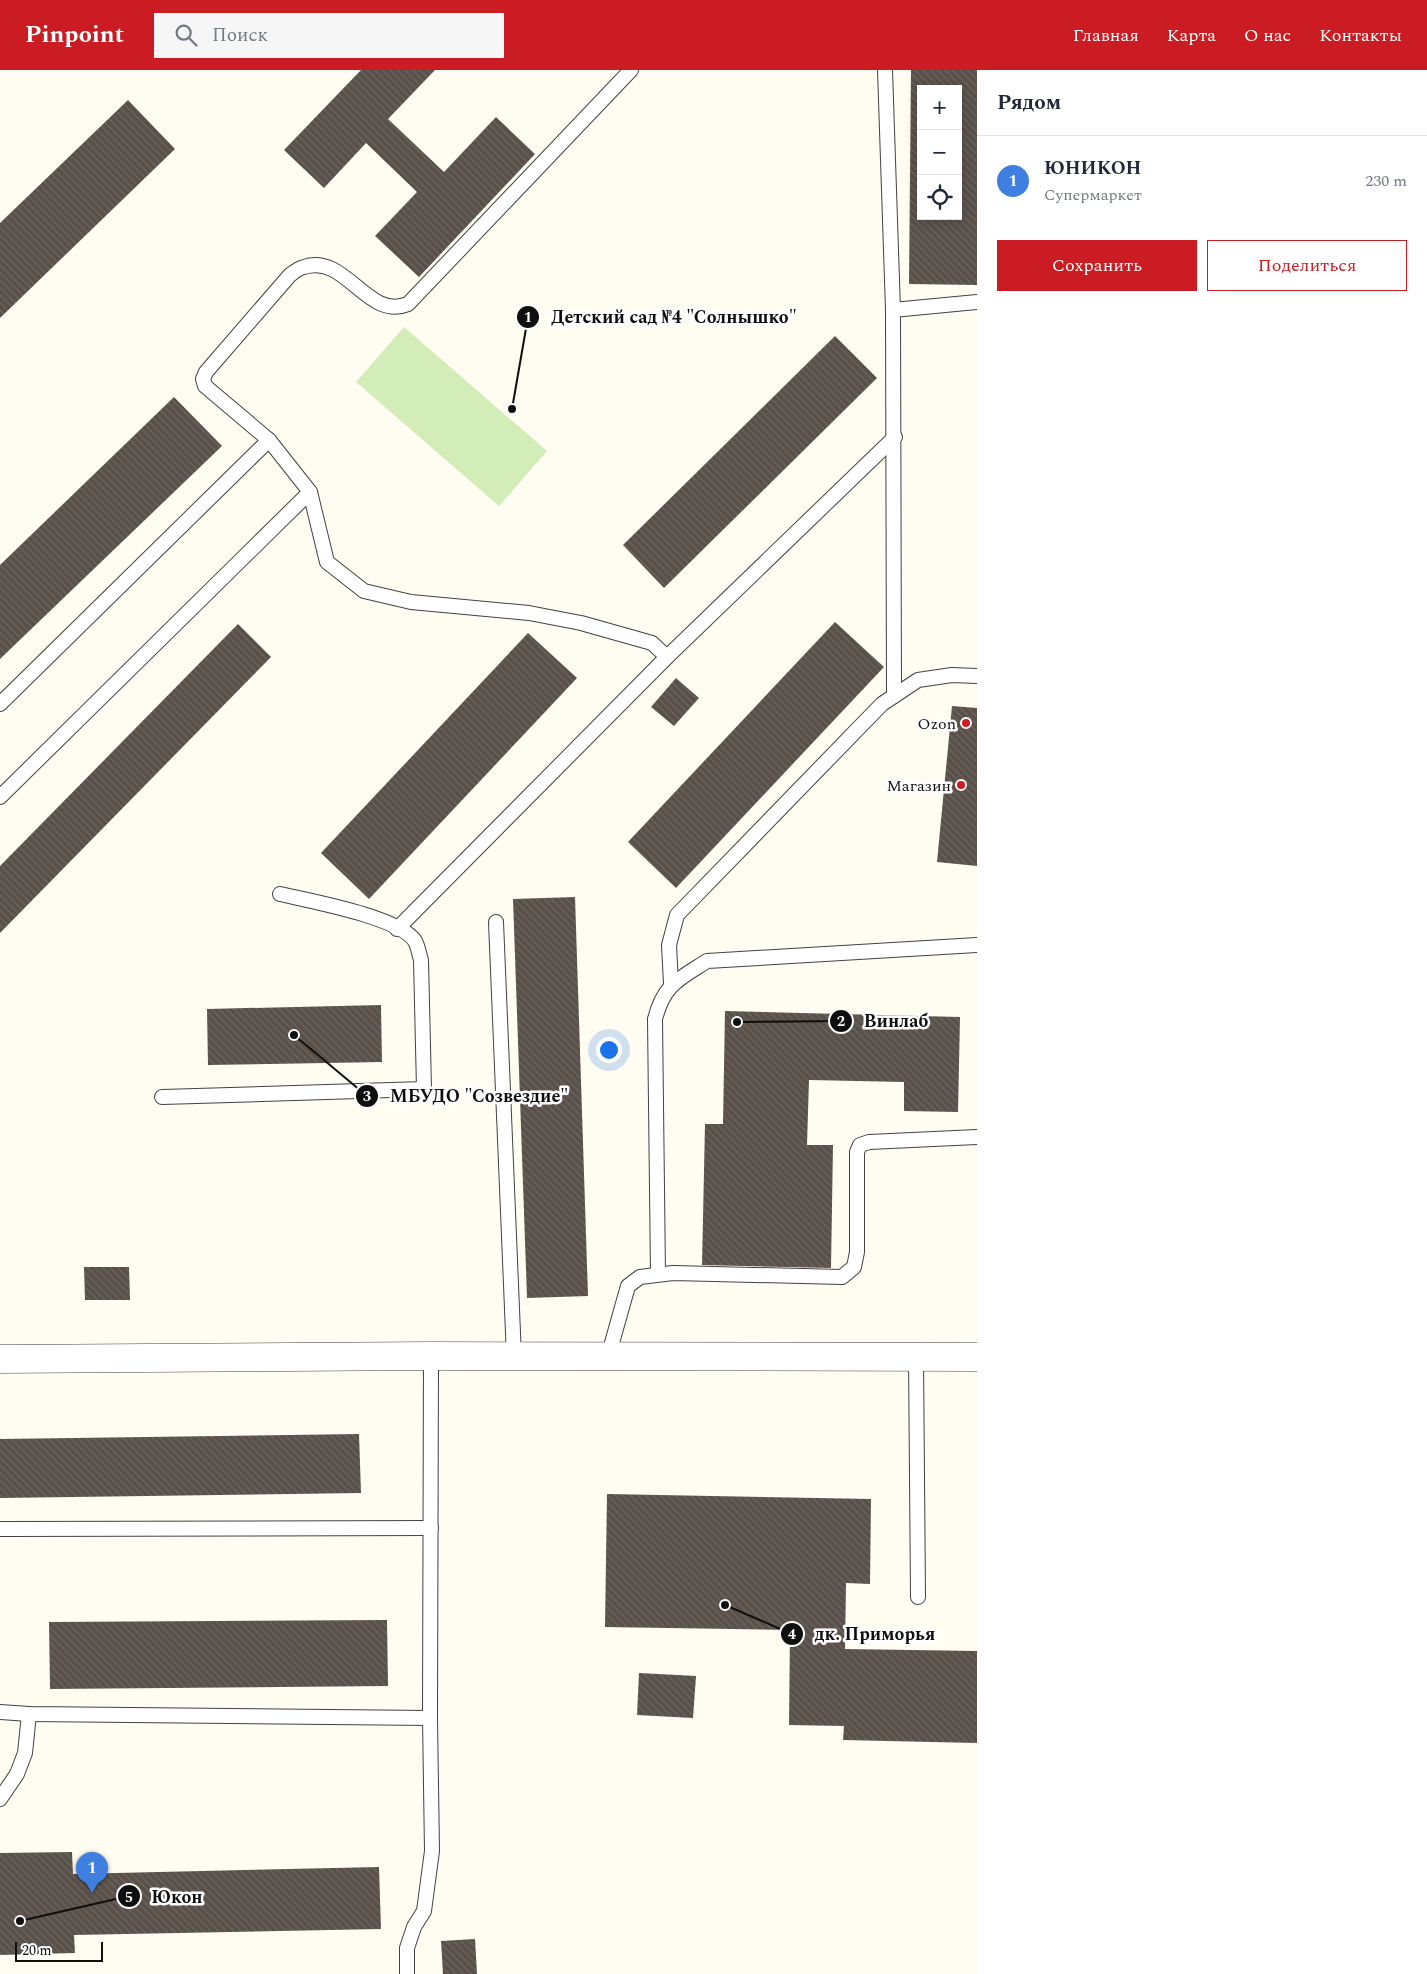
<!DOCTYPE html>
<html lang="ru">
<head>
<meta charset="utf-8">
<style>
	:root { --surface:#fff; --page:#f6f6f7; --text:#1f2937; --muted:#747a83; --line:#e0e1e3; --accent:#ca1c22 }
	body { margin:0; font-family:Spectral,serif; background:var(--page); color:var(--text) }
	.controls { position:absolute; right:15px; top:15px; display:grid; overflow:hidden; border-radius:0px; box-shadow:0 2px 12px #0003 }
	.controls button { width:45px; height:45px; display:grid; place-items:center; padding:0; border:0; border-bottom:1px solid var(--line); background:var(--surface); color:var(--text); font:25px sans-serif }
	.scale { position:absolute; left:15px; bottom:12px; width:88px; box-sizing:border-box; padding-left:5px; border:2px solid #0f0f0f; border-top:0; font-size:14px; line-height:18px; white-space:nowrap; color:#0f0f0f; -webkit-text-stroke:4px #fff; paint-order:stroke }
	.you { position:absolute; left:608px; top:979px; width:18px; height:18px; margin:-12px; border:4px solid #fff; border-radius:50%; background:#1a73e8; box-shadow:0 0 0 8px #1a73e833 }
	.badge { display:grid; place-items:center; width:32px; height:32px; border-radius:50%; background:var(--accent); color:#fff; font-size:16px; font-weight:700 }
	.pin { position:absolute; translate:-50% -41px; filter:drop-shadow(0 1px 2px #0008) }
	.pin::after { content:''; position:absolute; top:26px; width:18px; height:15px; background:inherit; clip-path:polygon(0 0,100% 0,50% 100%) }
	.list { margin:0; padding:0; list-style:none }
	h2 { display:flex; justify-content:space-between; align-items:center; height:65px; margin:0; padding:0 20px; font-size:21px }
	h2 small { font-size:16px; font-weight:400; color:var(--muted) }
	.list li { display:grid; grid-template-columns:32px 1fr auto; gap:15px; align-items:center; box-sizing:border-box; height:90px; padding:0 20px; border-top:1px solid var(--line) }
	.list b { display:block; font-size:19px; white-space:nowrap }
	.list p { margin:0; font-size:16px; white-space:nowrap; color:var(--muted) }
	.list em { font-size:16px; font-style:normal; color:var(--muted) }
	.actions { display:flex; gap:10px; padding:15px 20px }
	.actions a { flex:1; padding:11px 0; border:1px solid var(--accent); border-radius:0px; text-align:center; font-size:18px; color:var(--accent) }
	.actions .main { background:var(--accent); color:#fff }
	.icon { flex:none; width:28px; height:28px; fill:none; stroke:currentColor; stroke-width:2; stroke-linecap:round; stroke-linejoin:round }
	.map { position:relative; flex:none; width:977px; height:1904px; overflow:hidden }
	header { display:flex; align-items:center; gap:30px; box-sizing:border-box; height:70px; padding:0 25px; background:var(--accent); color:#fff }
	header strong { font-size:24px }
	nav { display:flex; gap:28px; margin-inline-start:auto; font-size:18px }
	.search { width:350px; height:45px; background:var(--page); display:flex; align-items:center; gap:12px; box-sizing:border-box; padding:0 18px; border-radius:0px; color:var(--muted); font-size:19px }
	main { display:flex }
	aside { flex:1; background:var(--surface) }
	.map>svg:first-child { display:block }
	.green { fill:#d2edb7 }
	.building { fill:url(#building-back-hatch); fill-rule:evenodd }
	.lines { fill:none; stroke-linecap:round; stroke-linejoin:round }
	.lane-casing { stroke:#424242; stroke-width:16 }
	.street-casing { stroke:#424242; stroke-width:29 }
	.lane { stroke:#fff; stroke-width:14 }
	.street { stroke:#fff; stroke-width:28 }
	.poi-dot { fill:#ca1c22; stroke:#fff; stroke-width:2 }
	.labels { text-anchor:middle; stroke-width:5; stroke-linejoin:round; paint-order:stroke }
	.poi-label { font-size:16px; fill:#0f0f0f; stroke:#fff; text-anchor:end }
	.leader { fill:none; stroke:#0f0f0f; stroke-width:2 }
	.callout-dot { fill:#0f0f0f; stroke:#fff; stroke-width:2 }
	.mark-label { font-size:15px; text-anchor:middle; font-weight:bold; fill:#fff }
	.callout-label { font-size:18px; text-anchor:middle; font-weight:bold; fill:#0f0f0f; stroke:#fff; stroke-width:5; stroke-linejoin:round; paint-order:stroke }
</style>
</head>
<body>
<header>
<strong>Pinpoint</strong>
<div class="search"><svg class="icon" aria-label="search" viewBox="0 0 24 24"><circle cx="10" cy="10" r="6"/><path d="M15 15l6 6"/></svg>Поиск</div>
<nav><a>Главная</a><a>Карта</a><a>О нас</a><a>Контакты</a></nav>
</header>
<main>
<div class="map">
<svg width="977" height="1904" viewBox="0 0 977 1904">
	<defs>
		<pattern id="building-back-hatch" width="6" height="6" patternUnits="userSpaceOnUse" patternTransform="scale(1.25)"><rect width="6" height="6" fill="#59504a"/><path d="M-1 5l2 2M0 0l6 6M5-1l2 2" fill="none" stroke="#6c6560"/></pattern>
	</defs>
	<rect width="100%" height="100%" fill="#fffcf1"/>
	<polygon class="green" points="404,257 547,381 499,436 356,312"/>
	<g class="building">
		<polygon points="361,0 435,0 388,49 444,102 496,47 535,84 419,207 375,166 417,122 366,73 324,118 284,80"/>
		<path d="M911,0H977V215L909,214ZM921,19H958V146H921Z"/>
		<polygon points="128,30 175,79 0,248 0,153"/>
		<polygon points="835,266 877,308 664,518 623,475"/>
		<polygon points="174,327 222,376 0,589 0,495"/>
		<polygon points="835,552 884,597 676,818 628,772"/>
		<polygon points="238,554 271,587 0,863 0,796"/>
		<polygon points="528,563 577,608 369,829 321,783"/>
		<polygon points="676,608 699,628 674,656 651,637"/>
		<polygon points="952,636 977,638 977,796 937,792"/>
		<polygon points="575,827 588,1226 527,1228 513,829"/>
		<polygon points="381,935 382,992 208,995 207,939"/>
		<polygon points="725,941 960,947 958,1042 904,1041 904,1012 809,1010 807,1075 833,1075 831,1198 702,1195 705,1054 723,1054"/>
		<polygon points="84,1197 129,1197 130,1230 85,1230"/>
		<polygon points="359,1364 361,1423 0,1428 0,1369"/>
		<polygon points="607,1424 871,1429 870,1514 846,1513 845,1579 977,1581 977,1673 843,1670 844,1656 789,1655 790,1560 605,1557"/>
		<polygon points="387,1550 388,1616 50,1619 49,1552"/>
		<polygon points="639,1603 696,1606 693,1648 637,1645"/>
		<polygon points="72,1782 73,1804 379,1797 381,1859 74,1865 75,1883 0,1885 0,1783"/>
		<polygon points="475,1869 477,1904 443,1904 441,1871"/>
	</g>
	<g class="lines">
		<g class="lane-casing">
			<g id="lane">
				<path d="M631,0L408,234C367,251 346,183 304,197C299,198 294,202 290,205L206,302L203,309L205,316L269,370L310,422L327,492L364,521L411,532L529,543L581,553L652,573L667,587L895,367"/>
				<polyline points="885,0 893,240 977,232"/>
				<polyline points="893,240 894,626"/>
				<polyline points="0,634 269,370"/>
				<polyline points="0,727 310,422"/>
				<polyline points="496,852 514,1287"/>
				<polyline points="397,859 667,587"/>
				<polyline points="671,914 669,875 677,845 882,634 918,610 952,605 977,606"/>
				<path d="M162,1027L424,1019L421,890C419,884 418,876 415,871C399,847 310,831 280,824"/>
				<path d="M658,1204L655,949C664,914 679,909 707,891L977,875"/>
				<polyline points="608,1287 628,1216 640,1207 673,1203 842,1207 854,1197 857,1182 857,1082 860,1075 869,1072 977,1067"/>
				<polyline points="916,1287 918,1527"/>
				<polyline points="0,1459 431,1458"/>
				<polyline points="0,1642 29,1644 430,1648"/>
				<polyline points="0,1729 17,1704 25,1683 29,1644"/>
				<polyline points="407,1904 407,1878 414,1857 424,1841 432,1781 430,1648 431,1286"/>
			</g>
		</g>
		<g class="street-casing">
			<polyline id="street" points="0,1289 431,1286 977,1287"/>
		</g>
		<use href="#lane" class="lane"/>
		<use href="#street" class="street"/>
	</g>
	<g class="poi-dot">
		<circle cx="966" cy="653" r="5"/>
		<circle cx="961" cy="715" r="5"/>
	</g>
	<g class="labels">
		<g class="poi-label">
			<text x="956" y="659">Ozon</text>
			<text x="951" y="721">Магазин</text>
		</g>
	</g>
	<path class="leader" d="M512 339L528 247M737 952L841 951M294 965L367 1026M725 1535L792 1564M20 1851L129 1826"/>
	<g class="callout-dot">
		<circle cx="512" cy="339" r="5"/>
		<circle cx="737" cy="952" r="5"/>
		<circle cx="294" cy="965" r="5"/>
		<circle cx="725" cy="1535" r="5"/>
		<circle cx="20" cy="1851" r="5"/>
		<circle cx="528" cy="247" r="12"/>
		<circle cx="841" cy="951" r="12"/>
		<circle cx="367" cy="1026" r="12"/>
		<circle cx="792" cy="1564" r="12"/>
		<circle cx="129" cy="1826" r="12"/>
	</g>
	<g class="mark-label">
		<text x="528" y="252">1</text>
		<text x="841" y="956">2</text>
		<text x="367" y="1031">3</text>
		<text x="792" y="1569">4</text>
		<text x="129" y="1832">5</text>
	</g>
	<g class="callout-label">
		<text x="674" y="253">Детский сад №4 "Солнышко"</text>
		<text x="896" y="957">Винлаб</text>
		<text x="479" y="1032">МБУДО "Созвездие"</text>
		<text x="875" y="1570">дк. Приморья</text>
		<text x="177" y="1833">Юкон</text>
	</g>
</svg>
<div class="controls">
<button>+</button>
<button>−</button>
<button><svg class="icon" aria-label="locate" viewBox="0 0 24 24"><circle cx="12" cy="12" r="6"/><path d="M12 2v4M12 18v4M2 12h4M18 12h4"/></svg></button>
</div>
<div class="scale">20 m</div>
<div class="you"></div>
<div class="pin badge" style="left:92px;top:1823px;background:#3f7fe0">1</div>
</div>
<aside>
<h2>Рядом<small></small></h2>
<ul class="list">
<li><span class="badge" style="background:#3f7fe0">1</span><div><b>ЮНИКОН</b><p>Супермаркет</p></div><em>230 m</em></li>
</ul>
<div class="actions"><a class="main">Сохранить</a><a>Поделиться</a></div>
</aside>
</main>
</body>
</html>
